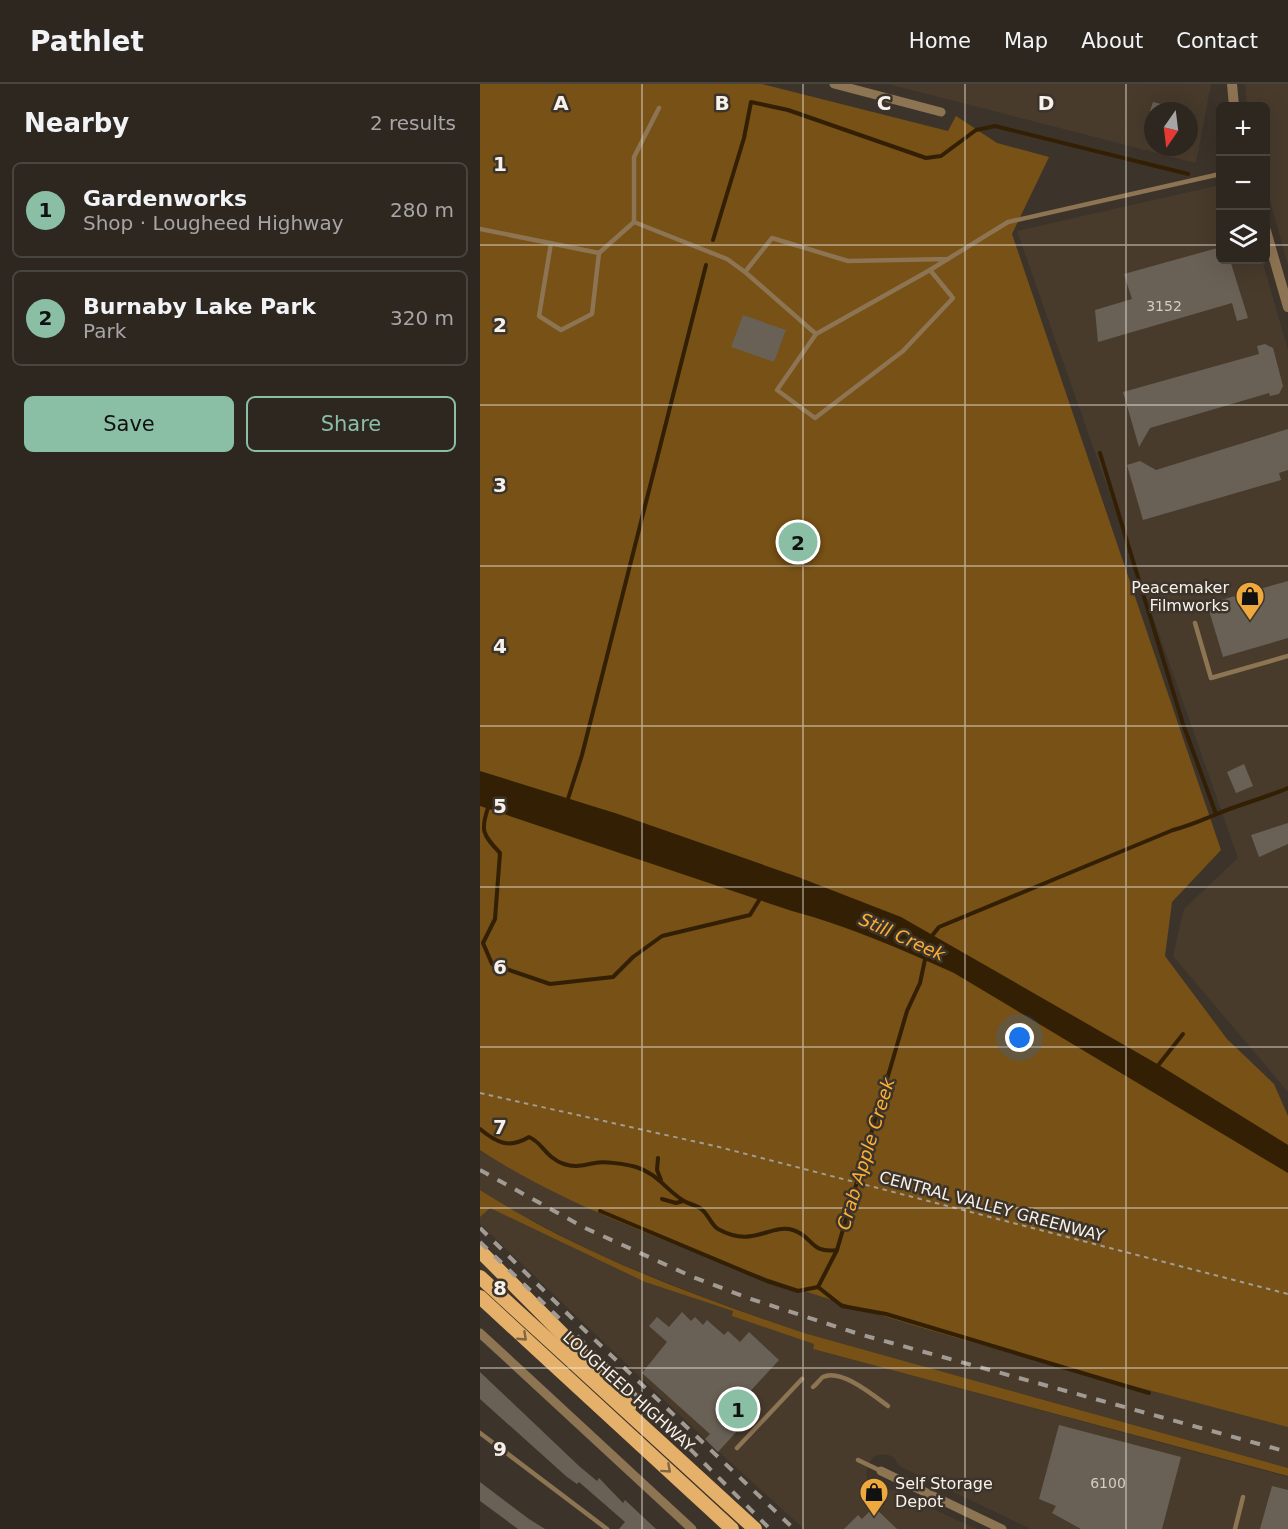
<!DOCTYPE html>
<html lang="en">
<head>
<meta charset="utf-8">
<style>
	:root { --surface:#2d2720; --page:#352f29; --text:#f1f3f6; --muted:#a7a5a5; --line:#48443e; --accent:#8abfa5 }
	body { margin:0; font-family:"DejaVu Sans",sans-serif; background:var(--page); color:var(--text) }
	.controls { position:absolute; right:18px; top:18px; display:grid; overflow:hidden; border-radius:9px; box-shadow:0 6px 24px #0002 }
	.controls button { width:54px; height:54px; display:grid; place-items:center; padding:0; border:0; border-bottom:2px solid var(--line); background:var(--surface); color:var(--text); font:30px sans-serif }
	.compass { position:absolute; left:664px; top:18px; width:54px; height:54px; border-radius:50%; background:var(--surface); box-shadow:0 6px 24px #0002; rotate:194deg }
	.you { position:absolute; left:540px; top:954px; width:21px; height:21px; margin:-15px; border:4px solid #fff; border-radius:50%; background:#1a73e8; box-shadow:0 0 0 9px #1a73e833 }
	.badge { display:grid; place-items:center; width:39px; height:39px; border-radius:50%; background:var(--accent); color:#111; font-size:20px; font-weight:700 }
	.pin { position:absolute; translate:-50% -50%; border:3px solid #fff; box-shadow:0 2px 6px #0006 }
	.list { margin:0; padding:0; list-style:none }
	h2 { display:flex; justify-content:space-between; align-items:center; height:78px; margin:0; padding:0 24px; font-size:26px }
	h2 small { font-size:20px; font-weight:400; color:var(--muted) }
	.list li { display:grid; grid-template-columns:39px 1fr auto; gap:18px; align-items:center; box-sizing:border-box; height:96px; margin:0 12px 12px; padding:0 12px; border:2px solid var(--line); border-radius:9px }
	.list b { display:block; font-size:22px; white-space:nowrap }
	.list p { margin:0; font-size:20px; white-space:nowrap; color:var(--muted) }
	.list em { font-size:20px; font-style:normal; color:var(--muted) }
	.actions { display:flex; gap:12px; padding:18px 24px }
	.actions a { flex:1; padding:14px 0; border:2px solid var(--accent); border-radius:9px; text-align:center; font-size:21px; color:var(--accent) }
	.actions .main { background:var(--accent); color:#111 }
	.icon { flex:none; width:33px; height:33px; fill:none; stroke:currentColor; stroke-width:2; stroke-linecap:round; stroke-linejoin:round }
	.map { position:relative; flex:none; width:808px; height:1445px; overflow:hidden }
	header { display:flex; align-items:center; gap:36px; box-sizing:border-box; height:84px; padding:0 30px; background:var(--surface); border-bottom:2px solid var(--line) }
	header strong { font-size:28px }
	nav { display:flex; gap:33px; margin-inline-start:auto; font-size:21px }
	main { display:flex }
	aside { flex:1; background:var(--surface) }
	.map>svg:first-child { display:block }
	.built { fill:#483b2c; fill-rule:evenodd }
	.green { fill:#775115 }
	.water { fill:#332004 }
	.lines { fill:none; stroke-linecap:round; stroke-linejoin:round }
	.stream { stroke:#332004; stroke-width:4 }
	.building { fill:#6a6156 }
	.path { stroke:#a29c93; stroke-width:2; stroke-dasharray:4.5 4.5; stroke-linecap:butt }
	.service { stroke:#8d7453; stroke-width:4.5 }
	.minor { stroke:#8d7453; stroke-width:9 }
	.tertiary { stroke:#8d7453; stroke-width:10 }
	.primary { stroke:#e5b069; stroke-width:14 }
	.rail { stroke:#a29b93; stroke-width:4; stroke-dasharray:10 10; stroke-linecap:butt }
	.oneway { stroke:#806643 }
	.grid { fill:none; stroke:#f6f1ea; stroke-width:1.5; stroke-opacity:0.55 }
	.labels { text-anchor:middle; stroke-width:5; stroke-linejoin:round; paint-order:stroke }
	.number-label { font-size:14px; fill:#d3cdc5 }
	.poi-label { font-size:16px; fill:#f6f1ea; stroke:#3c342a; text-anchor:end }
	.street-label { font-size:16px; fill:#f6f1ea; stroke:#3c342a }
	.water-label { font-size:18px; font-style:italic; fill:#fdaf34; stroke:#3c342a }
	.grid-label { font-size:20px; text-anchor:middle; font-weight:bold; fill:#f6f1ea; stroke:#3c342a; stroke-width:5; stroke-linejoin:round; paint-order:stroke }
</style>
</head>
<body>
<header>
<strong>Pathlet</strong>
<nav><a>Home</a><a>Map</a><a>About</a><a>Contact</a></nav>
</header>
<main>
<aside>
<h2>Nearby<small>2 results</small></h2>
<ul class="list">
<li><span class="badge">1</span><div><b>Gardenworks</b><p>Shop · Lougheed Highway</p></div><em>280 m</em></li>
<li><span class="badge">2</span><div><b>Burnaby Lake Park</b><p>Park</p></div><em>320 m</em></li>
</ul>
<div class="actions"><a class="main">Save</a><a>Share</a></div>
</aside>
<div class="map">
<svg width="808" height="1445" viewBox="0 0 808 1445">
	<rect width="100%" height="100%" fill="#3c342a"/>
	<g class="built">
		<path d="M408,0H731L716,79ZM673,27H709V63H673Z"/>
		<polygon points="765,0 808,0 808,181 786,102 786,22 767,22"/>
		<polygon points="740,101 740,176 782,176 808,266 808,1008 693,872 704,825 758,774 537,147"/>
		<polygon points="0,1066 24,1081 148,1142 375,1225 808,1343 808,1384 324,1249 223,1213 121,1172 28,1124 0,1106"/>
		<polygon points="9,1123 165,1198 254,1227 253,1232 334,1260 333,1265 808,1393 808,1445 551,1445 421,1383 413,1373 406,1370 394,1372 389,1379 386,1390 390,1401 401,1406 413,1406 496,1445 324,1445 225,1355 0,1140 0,1133"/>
	</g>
	<g class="green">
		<path d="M0,0H282L468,47L476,32L517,59L569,73L532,150L741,766L692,818L685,872L747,955L794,1000L808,1032V1343C616,1291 421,1245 234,1175C154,1145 72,1113 0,1066Z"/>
		<path d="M0,1106C100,1170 212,1211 324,1249L808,1384V1392L333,1265L334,1260L252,1232L253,1227L165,1198L10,1124L0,1133Z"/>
	</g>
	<path class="water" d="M0,687L138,730L318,793L421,833L679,981L808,1061V1089L474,889C420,865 369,842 312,827L0,722Z"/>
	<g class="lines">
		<g class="stream">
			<polyline points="233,156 264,54 271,18 308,26 446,74 461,72 496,46 515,42 708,90"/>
			<polyline points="620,369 703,640 736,730"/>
			<polyline points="87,718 102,671 226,181"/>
			<path d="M9,721C0,746 2,750 20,769L15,835L3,859L12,880L70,900L133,893L153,873L182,852L270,831L281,813"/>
			<path d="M451,853L459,843L693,746C709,742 722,736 737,730C760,720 785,714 808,704"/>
			<polyline points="676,984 703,950"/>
			<path d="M0,1045C17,1059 29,1065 49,1053C62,1058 66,1074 84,1080C96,1084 103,1081 115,1079C124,1077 146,1080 156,1083C177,1089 187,1107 204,1117C209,1120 215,1121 220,1124C228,1129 231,1141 238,1145C274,1165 289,1139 313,1146C333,1152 330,1170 357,1166L427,927L440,899L446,871"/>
			<polyline points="178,1074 177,1086 181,1096"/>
			<polyline points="182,1115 196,1119 203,1117"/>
			<polyline points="120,1127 287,1197 318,1207 338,1203 362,1222 406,1230 669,1309"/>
			<polyline points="338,1203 357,1166"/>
		</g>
	</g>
	<g class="building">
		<polygon points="673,18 697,24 697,27 670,27"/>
		<polygon points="741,163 741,176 750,176 768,234 757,237 752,219 618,258 615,226 652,215 644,190"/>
		<polygon points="263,231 306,246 294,278 251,263"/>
		<polygon points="785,260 793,264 803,302 799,310 790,312 789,309 670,344 659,363 643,308 779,270 777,262"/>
		<polygon points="808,345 808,386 799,389 801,396 663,436 647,381 660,377 676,386"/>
		<polygon points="808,497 808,554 743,573 727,520"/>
		<polygon points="764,680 773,702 756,709 747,688"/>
		<polygon points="808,739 808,760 779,773 771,751"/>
		<polygon points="202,1228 211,1237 215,1233 223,1241 227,1236 244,1251 248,1247 260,1258 269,1248 299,1276 265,1313 278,1324 238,1368 225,1355 230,1350 162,1289 187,1258 169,1242 177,1233 189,1243"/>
		<polygon points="0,1288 99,1382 117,1397 119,1394 143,1419 145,1416 176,1445 139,1445 145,1438 99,1398 97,1400 87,1393 0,1315"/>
		<polygon points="579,1341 701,1373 682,1445 601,1445 572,1429 576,1422 559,1415"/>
		<polygon points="0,1398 49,1435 65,1445 38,1445 0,1417"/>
		<polygon points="792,1402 808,1406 808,1445 780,1445"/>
		<polygon points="394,1423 417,1445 364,1445 378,1431 382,1435"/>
	</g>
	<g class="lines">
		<polyline class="path" points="0,1009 239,1063 808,1210"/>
		<g class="service">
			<polyline points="179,24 154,73 154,138 247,175 265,188"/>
			<polyline points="0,145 119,169 154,138"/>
			<polyline points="71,159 59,232 81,246 112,230 119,169"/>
			<polyline points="468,175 368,177 292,154 265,188 336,250 450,186 528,138 740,90"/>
			<polyline points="336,250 297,306 335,334 423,267 473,214 450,186"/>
			<polyline points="715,539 731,594 808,572"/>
			<path d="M333,1303C336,1301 340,1295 343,1293C361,1284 394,1312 408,1322"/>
			<polyline points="0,1349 127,1445"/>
			<polyline points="257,1364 322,1295"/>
			<polyline points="378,1376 401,1387"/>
			<polyline points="755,1445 763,1413"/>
		</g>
		<g class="minor">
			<polyline points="354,0 461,28"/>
			<polyline points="0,1249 212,1445"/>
			<polyline points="401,1387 522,1445"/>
		</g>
		<g class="tertiary">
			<polyline points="752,0 754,22"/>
			<polyline points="786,147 808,223"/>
		</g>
		<g class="primary">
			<polyline points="0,1167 138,1306 149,1323"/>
			<polyline points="0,1193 275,1445"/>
			<polyline points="0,1213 252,1445"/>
		</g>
		<g class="rail">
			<polyline points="0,1086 105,1144 213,1193 268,1214 379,1250 808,1368"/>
			<polyline points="0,1144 96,1238 314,1445"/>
			<polyline points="0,1158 80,1235"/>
			<polyline points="97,1252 290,1445"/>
		</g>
	</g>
	<defs><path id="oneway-chevron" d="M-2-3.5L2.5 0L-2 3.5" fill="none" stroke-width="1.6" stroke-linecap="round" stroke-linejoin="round" transform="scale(1.5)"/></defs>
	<g class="oneway">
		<use href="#oneway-chevron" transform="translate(43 1253) rotate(43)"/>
		<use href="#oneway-chevron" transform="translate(187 1385) rotate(42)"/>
	</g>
	<path class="grid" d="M162,0V1445M323,0V1445M485,0V1445M646,0V1445M0,161H740M786,161H808M0,321H808M0,482H808M0,642H808M0,803H808M0,963H808M0,1124H808M0,1284H808"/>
	<defs>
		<g id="shop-pin" transform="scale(1.5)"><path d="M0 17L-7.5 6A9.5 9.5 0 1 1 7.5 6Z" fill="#eea83c" stroke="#3c342a"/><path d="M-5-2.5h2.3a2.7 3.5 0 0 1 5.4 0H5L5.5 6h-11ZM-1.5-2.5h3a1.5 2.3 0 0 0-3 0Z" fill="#111"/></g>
	</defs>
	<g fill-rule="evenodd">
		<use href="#shop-pin" x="770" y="512"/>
		<use href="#shop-pin" x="394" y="1408"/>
	</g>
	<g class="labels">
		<g class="number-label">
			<text x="684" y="227">3152</text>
			<text x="628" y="1404">6100</text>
		</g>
		<g class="poi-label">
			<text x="749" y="509">Peacemaker<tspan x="749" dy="18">Filmworks</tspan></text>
			<text x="415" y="1405" text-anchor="start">Self Storage<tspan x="415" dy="18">Depot</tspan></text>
		</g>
		<g class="street-label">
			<text transform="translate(512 1122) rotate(15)" y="6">CENTRAL VALLEY GREENWAY</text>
			<text transform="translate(149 1307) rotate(42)" y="6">LOUGHEED HIGHWAY</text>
		</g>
		<g class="water-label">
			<text transform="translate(422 853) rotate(24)" y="6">Still Creek</text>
			<text transform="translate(386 1070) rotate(-73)" y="6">Crab Apple Creek</text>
		</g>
	</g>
	<g class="grid-label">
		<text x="81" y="26">A</text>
		<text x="242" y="26">B</text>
		<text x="404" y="26">C</text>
		<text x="566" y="26">D</text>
		<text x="20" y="87">1</text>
		<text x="20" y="248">2</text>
		<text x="20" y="408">3</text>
		<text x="20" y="569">4</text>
		<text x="20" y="729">5</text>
		<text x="20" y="890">6</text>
		<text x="20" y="1050">7</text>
		<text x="20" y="1211">8</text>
		<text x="20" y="1372">9</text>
	</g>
</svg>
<div class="controls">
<button>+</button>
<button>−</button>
<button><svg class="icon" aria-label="layers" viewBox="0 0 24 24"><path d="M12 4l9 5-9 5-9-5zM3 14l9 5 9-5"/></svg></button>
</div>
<svg class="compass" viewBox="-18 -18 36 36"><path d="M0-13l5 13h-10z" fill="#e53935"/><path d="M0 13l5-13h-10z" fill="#a7a5a5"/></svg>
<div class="you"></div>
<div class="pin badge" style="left:258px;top:1325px">1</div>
<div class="pin badge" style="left:318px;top:458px">2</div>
</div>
</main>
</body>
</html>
